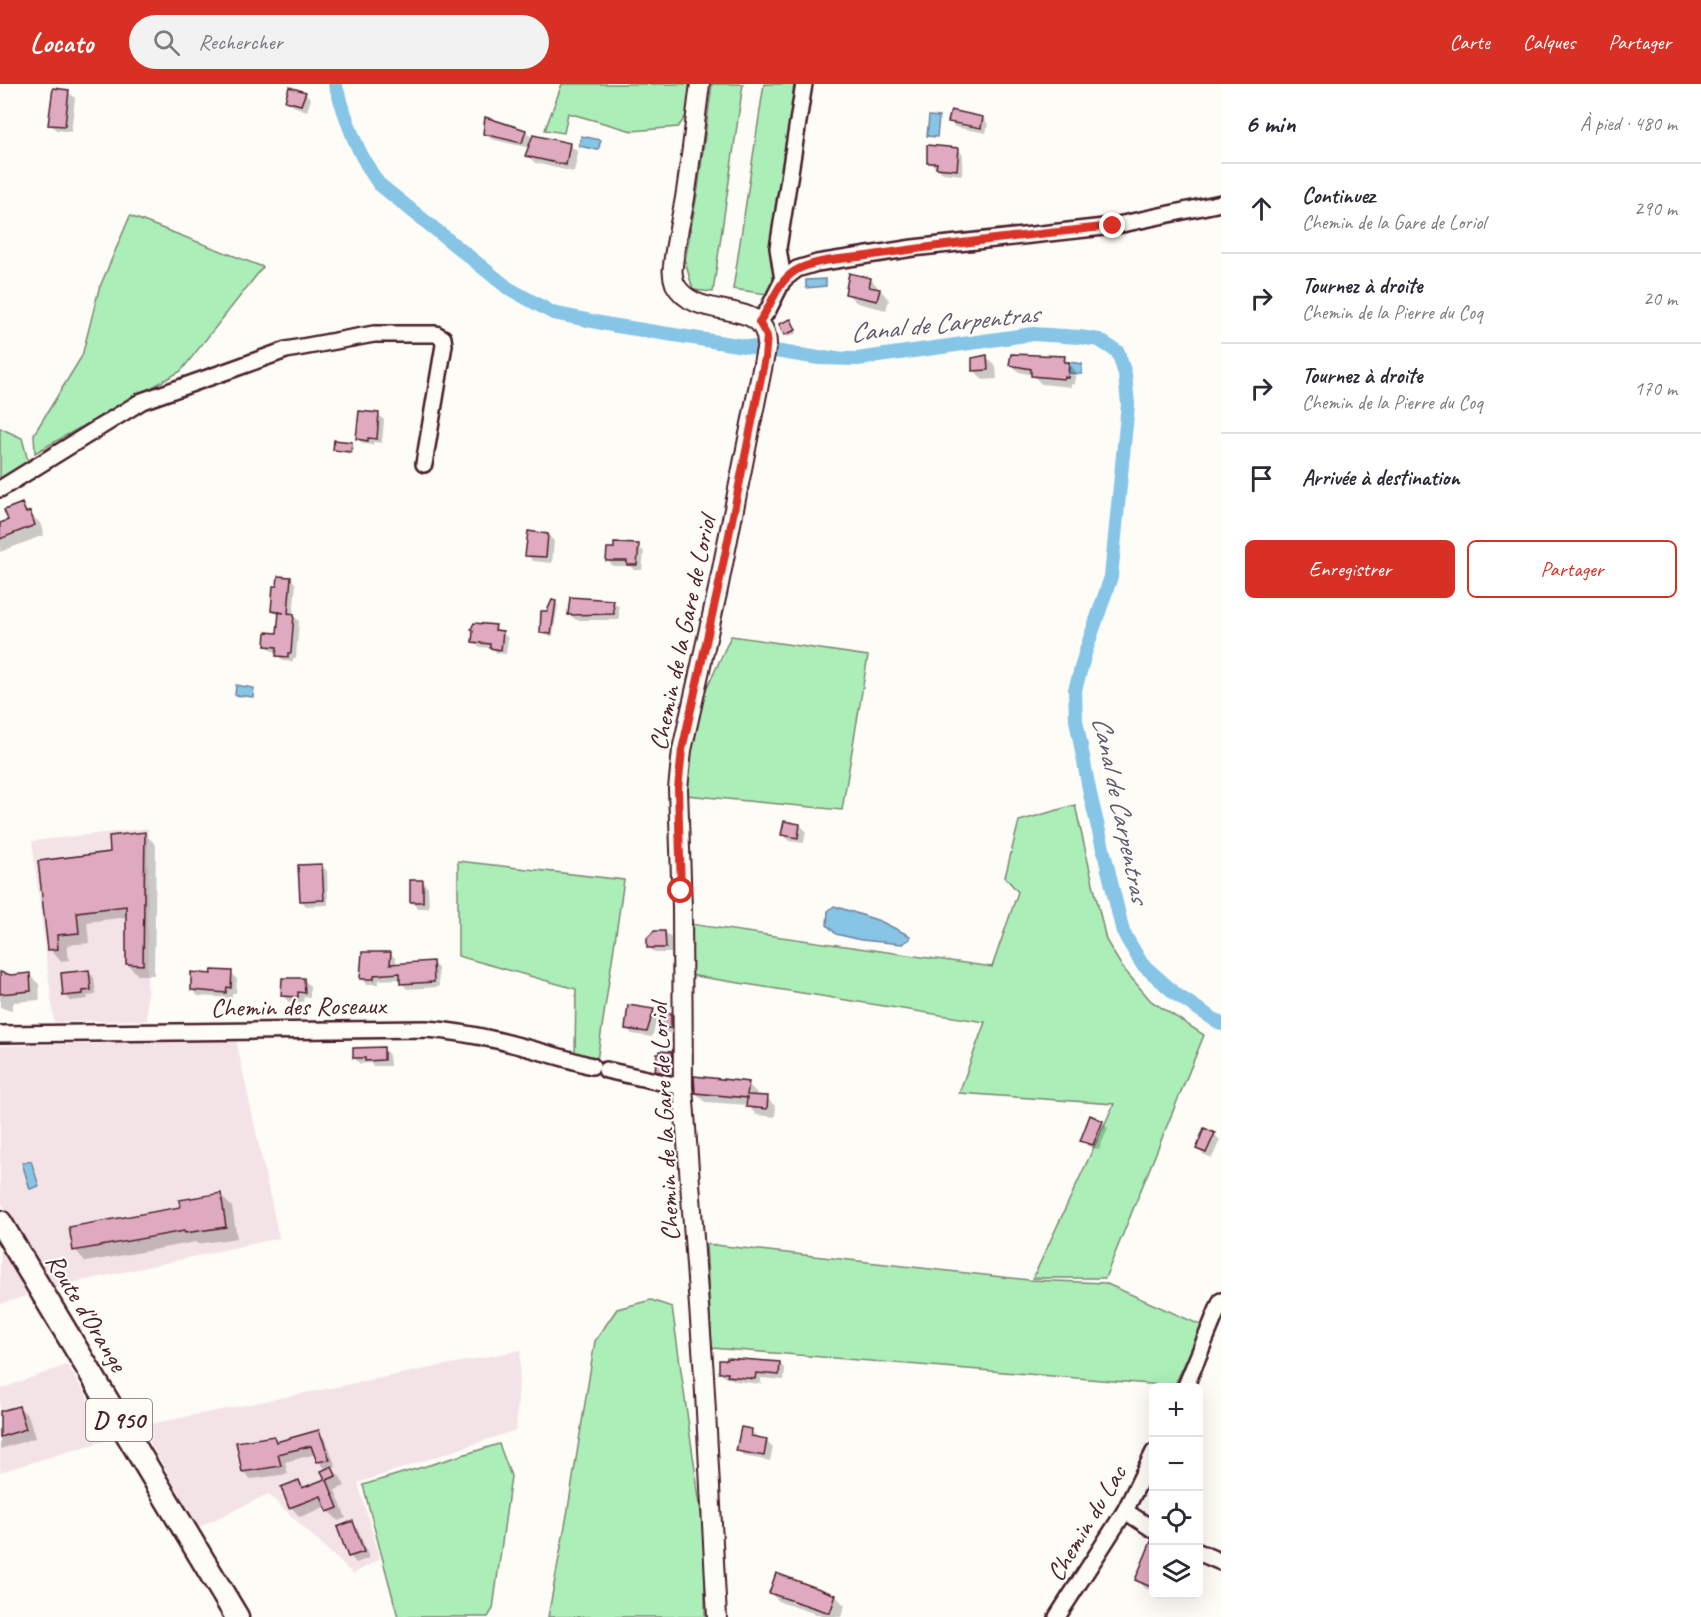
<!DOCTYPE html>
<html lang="fr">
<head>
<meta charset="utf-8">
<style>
	:root { --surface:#fff; --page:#f2f2f3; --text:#2b2b33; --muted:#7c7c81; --line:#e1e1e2; --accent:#d93025 }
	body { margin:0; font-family:Caveat,sans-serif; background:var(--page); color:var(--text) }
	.controls { position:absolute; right:18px; bottom:18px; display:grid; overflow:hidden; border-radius:9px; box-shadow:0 6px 24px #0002 }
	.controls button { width:54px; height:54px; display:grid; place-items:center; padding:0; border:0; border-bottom:2px solid var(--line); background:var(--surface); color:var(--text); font:30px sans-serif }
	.stop { position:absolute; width:18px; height:18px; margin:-14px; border:4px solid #d93025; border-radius:50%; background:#fff }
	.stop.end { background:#d93025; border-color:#fff; box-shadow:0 2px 6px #0008 }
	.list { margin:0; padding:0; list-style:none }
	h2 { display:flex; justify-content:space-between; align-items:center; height:78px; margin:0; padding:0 24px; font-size:26px }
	h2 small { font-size:20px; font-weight:400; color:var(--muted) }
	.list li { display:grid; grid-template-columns:39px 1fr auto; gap:18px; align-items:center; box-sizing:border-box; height:90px; padding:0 24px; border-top:2px solid var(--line) }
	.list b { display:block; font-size:22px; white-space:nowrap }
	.list p { margin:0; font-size:20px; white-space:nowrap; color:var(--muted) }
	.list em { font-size:20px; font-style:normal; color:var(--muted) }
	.actions { display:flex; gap:12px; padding:18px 24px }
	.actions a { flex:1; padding:14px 0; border:2px solid var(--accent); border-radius:9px; text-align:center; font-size:21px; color:var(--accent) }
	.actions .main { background:var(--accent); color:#fff }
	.icon { flex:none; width:33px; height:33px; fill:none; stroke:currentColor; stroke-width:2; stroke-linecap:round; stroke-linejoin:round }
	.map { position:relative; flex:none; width:1221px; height:1533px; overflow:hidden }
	header { display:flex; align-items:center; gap:36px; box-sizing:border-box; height:84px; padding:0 30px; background:var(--accent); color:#fff }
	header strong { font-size:28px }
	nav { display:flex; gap:33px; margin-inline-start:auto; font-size:21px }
	.search { width:420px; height:54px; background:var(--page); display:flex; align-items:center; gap:15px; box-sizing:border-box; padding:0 21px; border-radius:33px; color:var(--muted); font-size:22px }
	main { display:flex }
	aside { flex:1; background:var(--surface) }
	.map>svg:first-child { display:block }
	.built { fill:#f4e3e6 }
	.green { fill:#aceeb7; stroke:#7b8671; stroke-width:1.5 }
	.water { fill:#86c5e6; stroke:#6e839b; stroke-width:1.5 }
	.shadow { fill:#0003 }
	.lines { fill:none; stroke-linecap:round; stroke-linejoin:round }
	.canal { stroke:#86c5e6; stroke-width:14 }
	.building { fill:#dfa9bf; stroke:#4a1f2b; stroke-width:1.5 }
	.minor-casing { stroke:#4a1f2b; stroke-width:20 }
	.tertiary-casing { stroke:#4a1f2b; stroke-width:22 }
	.primary-casing { stroke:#4a1f2b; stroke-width:27 }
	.minor { stroke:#fdfcf7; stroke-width:15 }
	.tertiary { stroke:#fdfcf7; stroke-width:18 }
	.primary { stroke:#fdfcf7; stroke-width:22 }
	.route { stroke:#d93025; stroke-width:8 }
	.labels { text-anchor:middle; stroke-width:4.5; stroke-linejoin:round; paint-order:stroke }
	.shield { fill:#fdfcf7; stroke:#806168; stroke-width:1.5 }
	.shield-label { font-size:24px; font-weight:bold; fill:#4a1f2b }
	.street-label { font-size:26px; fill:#4a1f2b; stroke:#fdfcf7 }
	.water-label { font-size:27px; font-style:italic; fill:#5f596c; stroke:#fdfcf7 }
</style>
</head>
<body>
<header>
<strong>Locato</strong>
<div class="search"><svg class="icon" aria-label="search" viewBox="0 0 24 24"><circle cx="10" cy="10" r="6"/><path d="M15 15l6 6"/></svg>Rechercher</div>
<nav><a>Carte</a><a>Calques</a><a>Partager</a></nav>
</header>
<main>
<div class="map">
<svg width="1221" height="1533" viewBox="0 0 1221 1533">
	<rect width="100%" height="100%" fill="#fdfcf7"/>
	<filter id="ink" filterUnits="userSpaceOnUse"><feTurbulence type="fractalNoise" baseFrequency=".0167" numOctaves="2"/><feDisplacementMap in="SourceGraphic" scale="12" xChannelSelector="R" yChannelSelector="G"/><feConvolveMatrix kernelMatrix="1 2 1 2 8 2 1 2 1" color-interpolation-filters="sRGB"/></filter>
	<g filter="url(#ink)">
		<g class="built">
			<polygon points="148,744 147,936 54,938 32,757"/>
			<polygon points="236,956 279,1154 50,1204 0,1116 0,962"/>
			<polygon points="0,1161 32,1210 0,1220"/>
			<polygon points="521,1266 516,1346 358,1399 380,1475 353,1490 268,1410 199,1443 140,1342"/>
			<polygon points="67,1281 114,1354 0,1388 0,1305"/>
		</g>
		<g class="green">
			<polygon points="562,0 691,0 687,31 678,43 632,47 568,29 564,49 545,46"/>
			<polygon points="712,0 743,0 713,208 693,206 685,177 698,105"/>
			<polygon points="764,0 794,0 774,182 775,193 767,210 733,205"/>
			<polygon points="130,132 263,183 181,287 35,369 34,350 82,272 99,205"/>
			<polygon points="0,344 22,354 28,377 0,395"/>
			<polygon points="731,552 868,572 842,726 686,711 685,685 696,628"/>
			<polygon points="1075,721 1106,856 1122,883 1151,917 1204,951 1105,1194 1033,1194 1114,1020 959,1009 985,938 689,891 690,840 992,883 1018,808 1005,793 1019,737"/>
			<polygon points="458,777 624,796 597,977 575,970 576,905 458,872"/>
			<polygon points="706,1160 1029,1196 1105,1199 1203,1242 1174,1302 712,1264"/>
			<polygon points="651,1216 672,1223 705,1457 705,1533 548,1533 567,1431 595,1257 617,1225"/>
			<polygon points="499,1360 511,1392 493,1525 488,1533 398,1533 363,1401"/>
		</g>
		<g class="water">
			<polygon points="929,32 939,33 937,53 927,52"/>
			<polygon points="581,52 601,56 598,66 579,62"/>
			<polygon points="826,195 826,202 806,204 806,196"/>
			<polygon points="1069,278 1082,280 1082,290 1068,289"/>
			<polygon points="236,601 254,604 253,613 235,611"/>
			<polygon points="834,822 880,837 910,852 910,855 902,860 861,856 836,850 827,841 828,827"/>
			<polygon points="31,1077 39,1102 30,1105 22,1079"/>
		</g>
		<g class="shadow">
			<polygon points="68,8 75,14 71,48 56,46 50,40"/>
			<polygon points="305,9 311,15 307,27 293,22 287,16"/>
			<polygon points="983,34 988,40 986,49 955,43 950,37"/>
			<polygon points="486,35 526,47 533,55 569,60 578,68 574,88 535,79 527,71 529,64 491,55 485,49"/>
			<polygon points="958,65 963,71 962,91 943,89 929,78"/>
			<polygon points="871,195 889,216 886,226 857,219 847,210"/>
			<polygon points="791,237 797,249 787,253 785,250"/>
			<polygon points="987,273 996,282 997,295 983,296 974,286"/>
			<polygon points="1064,273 1076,288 1075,301 1071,300 1071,303 1041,300 1033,291 1019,288 1011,280"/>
			<polygon points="378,330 384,336 382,359 373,358 373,361 363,360 358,355"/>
			<polygon points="351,360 354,362 353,370 337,368 335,366"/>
			<polygon points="21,421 40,439 44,451 0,468 0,441 10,437"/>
			<polygon points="548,451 554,457 552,479 533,477 527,471"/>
			<polygon points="638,462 644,468 642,486 634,486 630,482 613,482 607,476"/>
			<polygon points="290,494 296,500 293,531 299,537 296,574 293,574 293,578 283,577 278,572 278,567 272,567 266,561 278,551 280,532 272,527 279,503"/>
			<polygon points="613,517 619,523 619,536 576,536 570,531"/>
			<polygon points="556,519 558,521 553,552 544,551 542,549"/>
			<polygon points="495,543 508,554 506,570 497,569 492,564 479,563 473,558"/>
			<polygon points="800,741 806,747 804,759 789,757 783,751"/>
			<polygon points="145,750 156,761 154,891 138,891 127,880 127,833 87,838 89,859 67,861 69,876 61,877 50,866 40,778 111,769"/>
			<polygon points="322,782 327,787 328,821 306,822 301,816"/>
			<polygon points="422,797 428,804 429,824 418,824 412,818"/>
			<polygon points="665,848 671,854 671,869 655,869 649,863"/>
			<polygon points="391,870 396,875 396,881 432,878 438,884 439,903 407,905 402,899 401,895 379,896 379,900 367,900 361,894"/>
			<polygon points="89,888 94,894 96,911 87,912 88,915 70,917 65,911"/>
			<polygon points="231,889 237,895 236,909 232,909 232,914 198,912 192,906 213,891"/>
			<polygon points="0,890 11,893 29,891 39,900 40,916 14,918 11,927 0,923"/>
			<polygon points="304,896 310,902 310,914 304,913 303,918 289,918 283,912"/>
			<polygon points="653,926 658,932 652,953 632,950 627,944"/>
			<polygon points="671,931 676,936 676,949 667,949 661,943"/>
			<polygon points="383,964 389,971 390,982 373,982 370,979 360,980 354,974"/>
			<polygon points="671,970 677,976 675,995 663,992 656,986"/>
			<polygon points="748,1000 757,1009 756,1013 767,1014 776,1023 775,1033 756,1031 748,1021 705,1018 696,1009"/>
			<polygon points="1102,1038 1108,1044 1099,1066 1088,1062 1082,1056"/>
			<polygon points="1214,1050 1220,1056 1212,1074 1203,1070 1197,1064"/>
			<polygon points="220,1111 232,1123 237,1154 198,1160 196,1158 86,1178 75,1166"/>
			<polygon points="779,1279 785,1285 784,1296 761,1294 761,1300 735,1297 732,1295 726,1294 720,1288"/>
			<polygon points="19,1323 29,1333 35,1354 0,1365 0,1329"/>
			<polygon points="751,1346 757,1353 757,1355 767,1357 773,1363 770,1377 744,1372 738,1366"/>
			<polygon points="318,1348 326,1356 336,1383 332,1384 341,1394 345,1402 335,1406 346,1434 338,1437 329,1427 327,1422 300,1433 291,1423 299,1397 306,1404 327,1396 327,1386 318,1377 316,1370 285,1378 288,1390 251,1395 243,1388 274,1353 279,1359"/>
			<polygon points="352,1439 358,1445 369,1474 356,1479 350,1472"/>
			<polygon points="1154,1472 1154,1508 1145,1504 1137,1495"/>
			<polygon points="770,1509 836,1512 845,1522 841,1533 825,1533 780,1518"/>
			<polygon points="1173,1510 1185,1510 1183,1515"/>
		</g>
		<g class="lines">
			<path class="canal" d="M335,0C348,39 355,66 379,100L508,204L553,229L611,241L819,274L857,275L1033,250L1080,253L1099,256L1118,268L1125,290L1128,320L1111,493L1086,566L1075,606L1076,636L1090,710L1123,848L1142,880L1177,911L1221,940"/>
		</g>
		<g class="building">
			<polygon points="289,3 306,8 301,21 285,17"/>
			<polygon points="53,4 69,6 65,42 48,41"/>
			<polygon points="951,26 983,33 981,44 948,38"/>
			<polygon points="485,33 526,46 522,59 483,50"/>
			<polygon points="533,51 570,59 566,81 525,72"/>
			<polygon points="927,61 959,64 957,86 936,84 937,79 927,79"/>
			<polygon points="849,189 871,194 869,203 880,205 877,217 845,210"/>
			<polygon points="791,235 796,246 784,251 779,240"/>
			<polygon points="1011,270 1065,272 1064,278 1069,278 1068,294 1064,293 1064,295 1031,292 1031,285 1009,281"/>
			<polygon points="987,271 988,286 972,287 972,274"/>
			<polygon points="359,327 379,329 377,355 368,354 368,357 356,355"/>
			<polygon points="334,356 352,358 351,368 333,366"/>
			<polygon points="22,419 26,429 30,427 35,441 0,455 0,439 8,436 4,426"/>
			<polygon points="528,447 548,450 546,473 525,472"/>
			<polygon points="614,459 639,460 637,481 627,481 627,477 606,477 607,464 614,464"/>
			<polygon points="278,492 291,493 288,529 294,530 291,569 288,569 288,573 276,572 277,563 265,562 266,548 277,549 279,528 284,529 271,527 273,502 277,502"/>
			<polygon points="570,513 613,516 614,530 568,531"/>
			<polygon points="552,516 556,517 551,550 540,549 541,527 547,527"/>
			<polygon points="474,539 496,541 495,546 503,547 501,566 490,564 490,560 472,558 473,547 471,545"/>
			<polygon points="784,737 800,740 798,754 781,751"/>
			<polygon points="145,748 143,881 126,880 126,822 77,828 79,849 57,851 58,865 48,866 38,777 110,768 109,752"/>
			<polygon points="322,780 324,816 300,817 298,781"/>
			<rect x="410" y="796" width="13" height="22"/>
			<polygon points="654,847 665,847 666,864 647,864 647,854"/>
			<polygon points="362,868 391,868 390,880 433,877 434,898 400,900 400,889 374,891 374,895 360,895"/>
			<polygon points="89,886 91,906 83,907 83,910 63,912 61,889"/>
			<polygon points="212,886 232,887 231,904 227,903 226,909 191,906 191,888 211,890"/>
			<polygon points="0,888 11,891 30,889 31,907 0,910"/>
			<polygon points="282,894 304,894 305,909 298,908 298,913 281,912"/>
			<polygon points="628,921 654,925 647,948 625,945"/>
			<polygon points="661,927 671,929 671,944 660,944"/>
			<polygon points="384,963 384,976 365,977 365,974 353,974 353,964"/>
			<polygon points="660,967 672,968 669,990 655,987 657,970 660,970"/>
			<polygon points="694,992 749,998 747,1011 768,1012 767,1025 746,1023 747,1014 695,1009"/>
			<polygon points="1090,1031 1103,1037 1093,1061 1080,1057"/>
			<polygon points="1204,1044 1215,1049 1206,1069 1196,1065"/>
			<polygon points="221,1109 226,1143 185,1149 184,1147 73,1167 69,1143 180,1123 179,1116"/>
			<polygon points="727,1274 780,1278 779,1291 756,1289 755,1295 727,1292 728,1289 719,1289 719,1276 727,1276"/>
			<polygon points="19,1322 26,1345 0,1353 0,1327"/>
			<polygon points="741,1343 752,1345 751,1352 767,1355 764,1372 736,1367"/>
			<polygon points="319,1346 330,1376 317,1378 311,1362 278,1370 281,1382 242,1388 236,1358 274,1352 276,1358"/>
			<polygon points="332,1382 336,1392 327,1396 338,1424 327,1428 321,1412 289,1424 281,1403 299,1396 302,1404 325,1395 321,1387"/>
			<polygon points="353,1437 364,1468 348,1473 337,1443"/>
			<polygon points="1152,1455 1154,1456 1154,1496 1151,1503 1135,1496"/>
			<polygon points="776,1489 836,1511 830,1529 769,1509"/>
		</g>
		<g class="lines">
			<g class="minor-casing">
				<g id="minor">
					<polyline points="783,196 778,164 804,0"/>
					<polyline points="759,238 768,226 783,196 797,185 817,179 913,164 1113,142 1221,119"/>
					<polyline points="0,405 142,317 233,285 286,266 374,250 436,250 443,254 444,261 424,380"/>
					<path d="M0,950L426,945C483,949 538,967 592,982"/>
					<polyline points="606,986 683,1003"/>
					<polyline points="1185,1304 1221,1217"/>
					<polyline points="1125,1427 1154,1446"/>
					<polyline points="1198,1468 1221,1478"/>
					<polyline points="1057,1533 1125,1427 1154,1368"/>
				</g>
			</g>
			<g class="tertiary-casing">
				<path id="tertiary" d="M700,0C695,38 691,76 685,114C681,137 675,159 673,182C672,188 673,195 675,200C696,240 766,211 767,260L718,505L682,666L678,705L682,824L683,1003L704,1291L717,1533"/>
			</g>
			<g class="primary-casing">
				<polyline id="primary" points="0,1138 237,1533"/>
			</g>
			<use href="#minor" class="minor"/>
			<use href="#tertiary" class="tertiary"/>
			<use href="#primary" class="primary"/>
		</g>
	</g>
	<g class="lines" filter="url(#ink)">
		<path class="route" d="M681,807L678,705L682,666L718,505L765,274L767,252L759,238C772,221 777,198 795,187C815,175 845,175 867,172C949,159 1031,151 1113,142"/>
	</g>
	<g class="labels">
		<rect class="shield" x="86" y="1315" width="66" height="42" rx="4.5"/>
		<g class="shield-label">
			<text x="119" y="1344">D 950</text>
		</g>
		<g class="street-label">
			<text transform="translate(682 549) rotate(-78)" y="9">Chemin de la Gare de Loriol</text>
			<text transform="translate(298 922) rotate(-1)" y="9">Chemin des Roseaux</text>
			<text transform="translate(664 1038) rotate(-93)" y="9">Chemin de la Gare de Loriol</text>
			<text transform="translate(87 1228) rotate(59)" y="9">Route d'Orange</text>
			<text transform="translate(1086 1439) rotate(-59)" y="9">Chemin du Lac</text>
		</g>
		<g class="water-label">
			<text transform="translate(944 239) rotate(-6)" y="9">Canal de Carpentras</text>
			<text transform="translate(1121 725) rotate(78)" y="9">Canal de Carpentras</text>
		</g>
	</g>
</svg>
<div class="controls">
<button>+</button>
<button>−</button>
<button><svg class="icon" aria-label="locate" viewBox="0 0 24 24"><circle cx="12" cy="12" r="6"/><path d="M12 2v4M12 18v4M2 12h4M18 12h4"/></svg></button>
<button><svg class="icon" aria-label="layers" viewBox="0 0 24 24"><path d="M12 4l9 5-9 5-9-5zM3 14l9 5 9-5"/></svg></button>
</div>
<div class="stop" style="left:681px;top:807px"></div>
<div class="stop end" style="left:1113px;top:142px"></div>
</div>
<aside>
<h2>6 min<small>À pied · 480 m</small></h2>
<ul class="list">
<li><svg class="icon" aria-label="ahead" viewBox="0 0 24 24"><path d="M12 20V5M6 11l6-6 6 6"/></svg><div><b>Continuez</b><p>Chemin de la Gare de Loriol</p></div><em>290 m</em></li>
<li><svg class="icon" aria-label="right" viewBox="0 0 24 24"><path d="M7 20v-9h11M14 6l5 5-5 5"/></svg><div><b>Tournez à droite</b><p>Chemin de la Pierre du Coq</p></div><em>20 m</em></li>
<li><svg class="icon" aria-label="right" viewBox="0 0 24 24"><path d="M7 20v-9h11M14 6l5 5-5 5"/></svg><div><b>Tournez à droite</b><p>Chemin de la Pierre du Coq</p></div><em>170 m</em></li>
<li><svg class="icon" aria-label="arrive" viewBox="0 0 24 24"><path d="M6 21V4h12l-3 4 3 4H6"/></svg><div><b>Arrivée à destination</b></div></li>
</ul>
<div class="actions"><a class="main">Enregistrer</a><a>Partager</a></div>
</aside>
</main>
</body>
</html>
